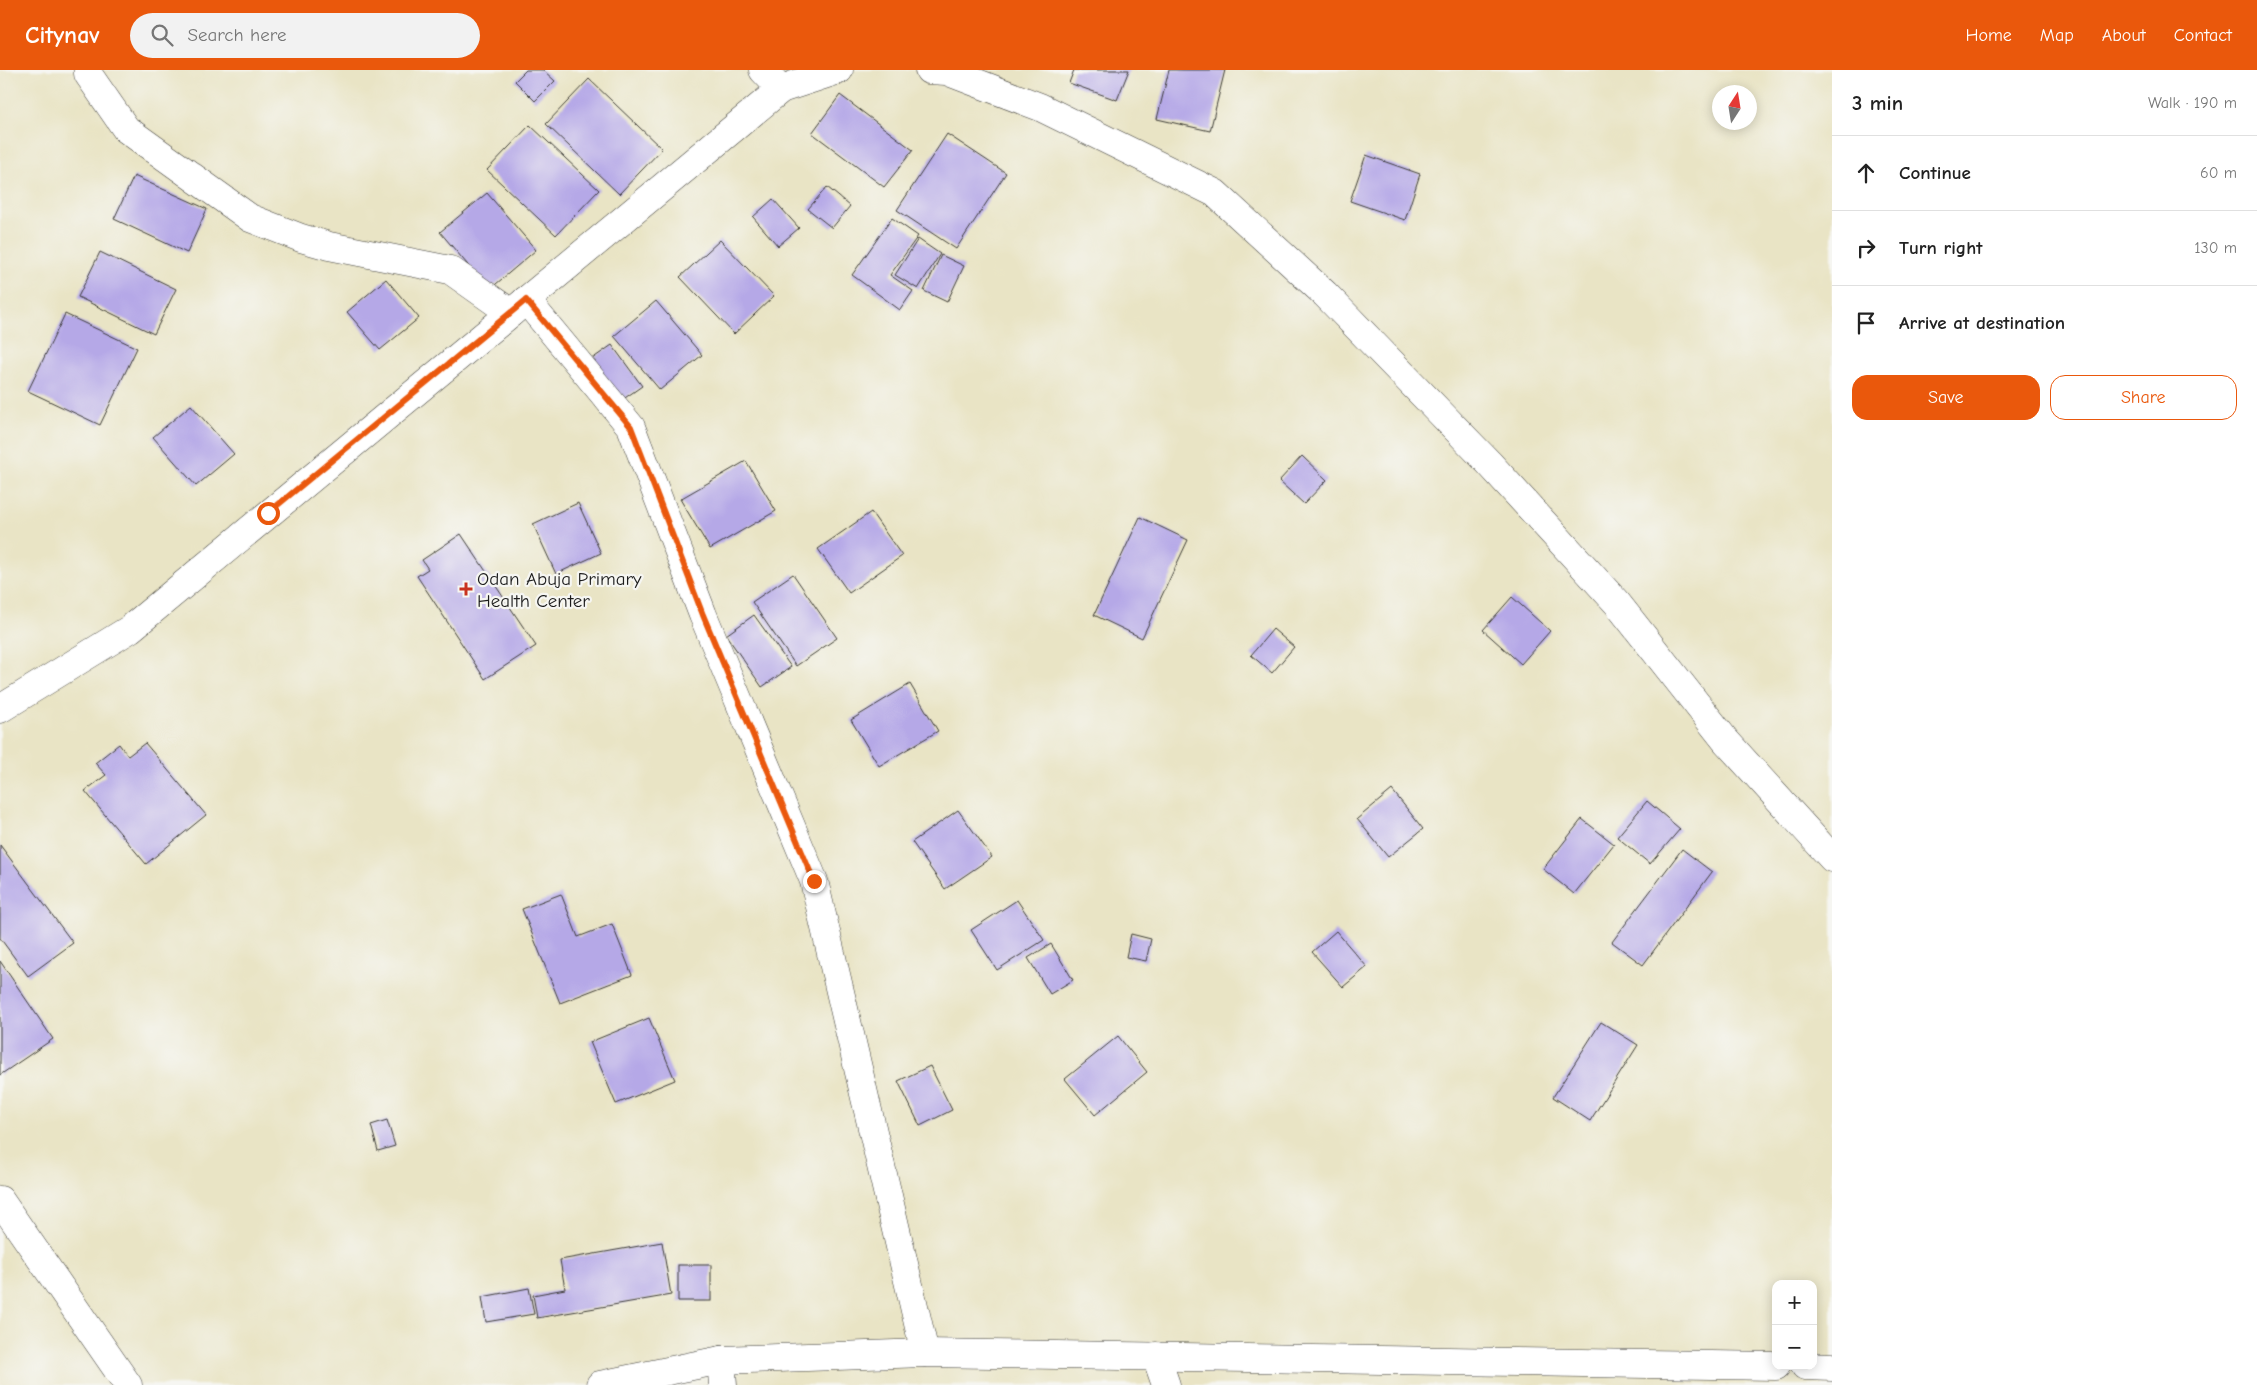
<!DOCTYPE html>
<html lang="en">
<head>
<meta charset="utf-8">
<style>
	:root { --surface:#fff; --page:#f2f2f2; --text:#222; --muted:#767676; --line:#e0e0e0; --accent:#ea580c }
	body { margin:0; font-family:"Comic Neue",sans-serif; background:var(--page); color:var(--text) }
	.controls { position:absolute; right:15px; bottom:15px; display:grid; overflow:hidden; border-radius:10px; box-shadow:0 2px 12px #0003 }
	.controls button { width:45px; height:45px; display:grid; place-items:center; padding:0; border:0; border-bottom:1px solid var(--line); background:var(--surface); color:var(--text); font:25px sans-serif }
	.compass { position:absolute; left:1712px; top:15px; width:45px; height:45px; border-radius:50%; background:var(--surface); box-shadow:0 2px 12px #0003; rotate:12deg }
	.stop { position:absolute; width:15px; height:15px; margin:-11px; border:4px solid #ea580c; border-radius:50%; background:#fff }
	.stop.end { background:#ea580c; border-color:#fff; box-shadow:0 1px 5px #0008 }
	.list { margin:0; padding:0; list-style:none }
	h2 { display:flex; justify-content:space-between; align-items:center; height:65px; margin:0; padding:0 20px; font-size:21px }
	h2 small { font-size:16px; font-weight:400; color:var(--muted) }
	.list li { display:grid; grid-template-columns:32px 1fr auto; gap:15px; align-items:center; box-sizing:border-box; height:75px; padding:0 20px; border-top:1px solid var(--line) }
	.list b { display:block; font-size:19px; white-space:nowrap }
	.list em { font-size:16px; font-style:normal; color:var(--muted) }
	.actions { display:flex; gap:10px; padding:15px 20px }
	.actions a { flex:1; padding:11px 0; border:1px solid var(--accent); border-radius:15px; text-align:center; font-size:18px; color:var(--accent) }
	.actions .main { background:var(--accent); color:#fff }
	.icon { flex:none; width:28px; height:28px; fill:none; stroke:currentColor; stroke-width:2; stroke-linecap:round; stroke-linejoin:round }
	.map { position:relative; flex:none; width:1832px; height:1315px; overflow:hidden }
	header { display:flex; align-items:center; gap:30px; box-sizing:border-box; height:70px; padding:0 25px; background:var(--accent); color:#fff }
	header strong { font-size:24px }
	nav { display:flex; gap:28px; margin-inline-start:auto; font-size:18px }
	.search { width:350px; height:45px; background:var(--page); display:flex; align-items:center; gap:12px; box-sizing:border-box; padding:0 18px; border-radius:28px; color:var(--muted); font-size:19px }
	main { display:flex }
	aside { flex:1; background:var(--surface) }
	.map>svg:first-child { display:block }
	.building { fill:#b5a8e7 }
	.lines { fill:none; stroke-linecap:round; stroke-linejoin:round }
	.minor-casing { stroke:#3b3a35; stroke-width:29 }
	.minor { stroke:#fff; stroke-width:28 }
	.route { stroke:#ea580c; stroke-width:6 }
	.poi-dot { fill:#c8321e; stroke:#f6f6f2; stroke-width:2 }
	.labels { text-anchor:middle; stroke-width:4.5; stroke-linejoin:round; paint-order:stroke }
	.poi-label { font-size:19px; fill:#1c1c1c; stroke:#f6f6f2; text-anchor:start }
</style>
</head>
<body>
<header>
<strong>Citynav</strong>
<div class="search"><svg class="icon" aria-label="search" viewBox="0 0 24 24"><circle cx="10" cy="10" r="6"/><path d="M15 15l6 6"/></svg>Search here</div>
<nav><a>Home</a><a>Map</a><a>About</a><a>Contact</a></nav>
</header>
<main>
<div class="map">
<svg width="1832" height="1315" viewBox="0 0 1832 1315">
	<rect width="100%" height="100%" fill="#f6f6f2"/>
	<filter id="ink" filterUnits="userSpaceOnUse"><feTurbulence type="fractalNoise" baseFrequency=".02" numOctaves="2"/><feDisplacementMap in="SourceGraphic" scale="10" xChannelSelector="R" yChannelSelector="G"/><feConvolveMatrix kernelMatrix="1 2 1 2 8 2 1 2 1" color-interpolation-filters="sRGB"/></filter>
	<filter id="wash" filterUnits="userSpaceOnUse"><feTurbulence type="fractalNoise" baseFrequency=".0096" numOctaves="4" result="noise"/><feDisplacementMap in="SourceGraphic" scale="20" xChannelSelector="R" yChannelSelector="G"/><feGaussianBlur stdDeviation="1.12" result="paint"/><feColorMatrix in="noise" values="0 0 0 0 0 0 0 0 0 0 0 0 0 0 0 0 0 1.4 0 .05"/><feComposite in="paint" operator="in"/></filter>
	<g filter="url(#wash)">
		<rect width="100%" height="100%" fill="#e9e4c5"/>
		<g id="blocks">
			<g class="building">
				<polygon points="526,0 543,0 555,11 535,31 515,11"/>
				<polygon points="1074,0 1129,0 1117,30 1069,13"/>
				<polygon points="1169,0 1225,0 1210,61 1157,49"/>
				<polygon points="589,9 662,79 619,124 546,54"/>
				<polygon points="840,25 913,80 884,117 812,63"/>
				<polygon points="530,55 599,120 556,165 487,100"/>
				<polygon points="947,64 1006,103 956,179 897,140"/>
				<polygon points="1366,85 1420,104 1405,150 1350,131"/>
				<polygon points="134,106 207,139 187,183 114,149"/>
				<polygon points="827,117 850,136 832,158 808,139"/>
				<polygon points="487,123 536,180 489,220 440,162"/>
				<polygon points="773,129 799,158 778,176 753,147"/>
				<polygon points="892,148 918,166 890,205 913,221 900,240 852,205"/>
				<polygon points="918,169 940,184 918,219 895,205"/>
				<polygon points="720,170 774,226 734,264 680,207"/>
				<polygon points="100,182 176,219 154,264 78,227"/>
				<polygon points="941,185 964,196 947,232 924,221"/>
				<polygon points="386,209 419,248 380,280 347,242"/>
				<polygon points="656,231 702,285 660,320 614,266"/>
				<polygon points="65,244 137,278 100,355 28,321"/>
				<polygon points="612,275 642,316 622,330 592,289"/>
				<polygon points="191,335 234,384 196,416 153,367"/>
				<polygon points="1302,386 1327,410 1304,434 1279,411"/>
				<polygon points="746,391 776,441 710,479 680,429"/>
				<polygon points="578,433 601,483 556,504 533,454"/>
				<polygon points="871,442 902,486 849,523 818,479"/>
				<polygon points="1140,447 1188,470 1142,568 1094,545"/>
				<polygon points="461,464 536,576 485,609 417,506 428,499 422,490"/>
				<polygon points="793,504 837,568 796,596 752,532"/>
				<polygon points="1512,527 1550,561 1521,594 1483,560"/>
				<polygon points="754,545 791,597 762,617 726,565"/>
				<polygon points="1273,559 1294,577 1272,603 1251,585"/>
				<polygon points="910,614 938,661 879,696 851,650"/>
				<polygon points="145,673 206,745 146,794 85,721 106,705 95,693 119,674 128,686"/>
				<polygon points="1392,720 1423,759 1388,787 1357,749"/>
				<polygon points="1647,731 1680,759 1650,794 1617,767"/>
				<polygon points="958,740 992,787 945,819 912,772"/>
				<polygon points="1582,749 1614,774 1574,824 1543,799"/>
				<polygon points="0,775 73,873 28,906 0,868"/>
				<polygon points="1682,779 1712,802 1643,895 1612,872"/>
				<polygon points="561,824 578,867 612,854 632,905 560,933 522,839"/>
				<polygon points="1017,830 1044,870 997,900 971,860"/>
				<polygon points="1336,861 1367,897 1343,917 1312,882"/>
				<polygon points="1131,864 1151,869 1146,891 1126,887"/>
				<polygon points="1051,874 1073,910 1050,924 1028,888"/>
				<polygon points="0,891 53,969 0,1005"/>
				<polygon points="649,948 675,1010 616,1034 590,972"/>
				<polygon points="1601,952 1638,975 1590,1051 1553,1027"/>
				<polygon points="1118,966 1147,1002 1095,1045 1065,1009"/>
				<polygon points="930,996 952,1040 920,1056 898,1011"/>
				<polygon points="387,1050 395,1076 378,1081 371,1055"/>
				<polygon points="662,1172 671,1225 537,1248 533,1225 565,1219 560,1190"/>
				<rect x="678" y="1195" width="33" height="36"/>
				<polygon points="529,1218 534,1244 486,1252 482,1227"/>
			</g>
		</g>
	</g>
	<g filter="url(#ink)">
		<use href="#blocks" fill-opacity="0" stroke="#3b3a35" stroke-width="1"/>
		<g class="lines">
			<g class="minor-casing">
				<g id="minor">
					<polyline points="88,0 88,4 126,59 250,148 301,168 329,176 450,200 511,243"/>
					<polyline points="763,0 781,19"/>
					<polyline points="929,0 946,1 1040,37 1215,123 1325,224 1489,393 1617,533 1726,671 1832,788"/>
					<polyline points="526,230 631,357 703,545 814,811 925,1283"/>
					<polyline points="0,639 130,559 781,19 839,0"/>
					<polyline points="0,1130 128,1315"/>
					<polyline points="1156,1286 1166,1315"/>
					<polyline points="721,1290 723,1315"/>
					<polyline points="1805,1296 1832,1297"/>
					<polyline points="600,1315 721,1290 925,1283 1776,1296"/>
				</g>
			</g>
			<use href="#minor" class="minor"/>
		</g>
	</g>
	<g class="lines" filter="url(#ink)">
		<polyline class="route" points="268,443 526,230 631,357 703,545 814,811"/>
	</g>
	<path class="poi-dot" d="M463.5 511.5h5v5h5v5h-5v5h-5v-5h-5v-5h5z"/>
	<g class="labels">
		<g class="poi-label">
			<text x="477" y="515">Odan Abuja Primary<tspan x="477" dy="22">Health Center</tspan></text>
		</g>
	</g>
</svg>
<div class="controls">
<button>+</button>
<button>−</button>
</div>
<svg class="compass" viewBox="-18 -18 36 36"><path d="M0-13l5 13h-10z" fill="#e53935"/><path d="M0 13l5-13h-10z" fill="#767676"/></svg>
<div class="stop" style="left:268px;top:443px"></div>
<div class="stop end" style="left:814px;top:811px"></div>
</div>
<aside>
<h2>3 min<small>Walk · 190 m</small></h2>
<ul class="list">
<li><svg class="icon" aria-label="ahead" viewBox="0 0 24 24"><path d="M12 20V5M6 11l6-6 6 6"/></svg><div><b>Continue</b></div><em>60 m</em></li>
<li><svg class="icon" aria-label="right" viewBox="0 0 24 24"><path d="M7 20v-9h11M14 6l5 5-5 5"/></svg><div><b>Turn right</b></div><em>130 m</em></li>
<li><svg class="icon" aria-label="arrive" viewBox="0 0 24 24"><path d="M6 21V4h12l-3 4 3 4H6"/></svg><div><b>Arrive at destination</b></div></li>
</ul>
<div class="actions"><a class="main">Save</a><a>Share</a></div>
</aside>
</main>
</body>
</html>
